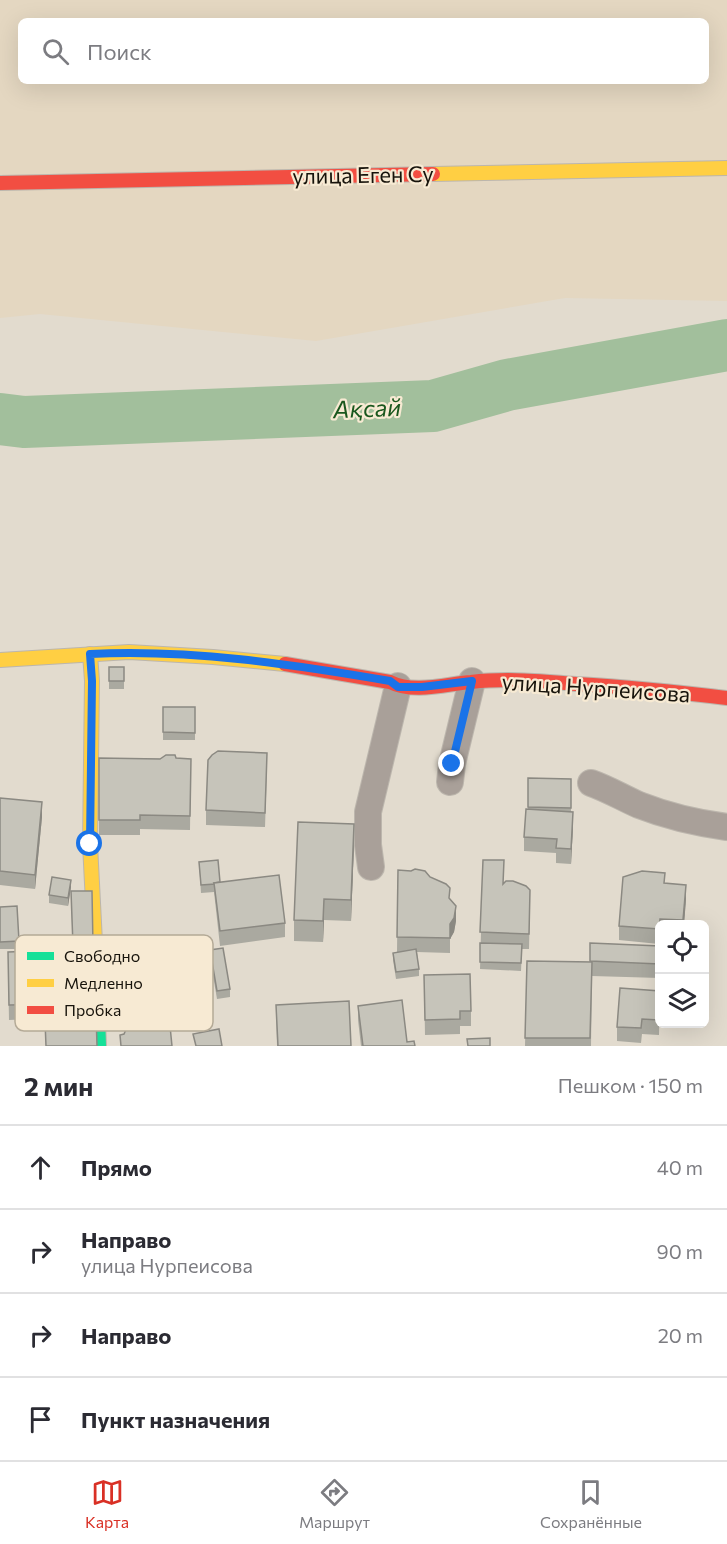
<!DOCTYPE html>
<html lang="ru">
<head>
<meta charset="utf-8">
<style>
	:root { --surface:#fff; --page:#f2f2f3; --text:#2b2b33; --muted:#7c7c81; --line:#e1e1e2; --accent:#d93025 }
	body { margin:0; font-family:Commissioner,sans-serif; background:var(--page); color:var(--text) }
	.controls { position:absolute; right:18px; bottom:18px; display:grid; overflow:hidden; border-radius:9px; box-shadow:0 6px 24px #0002 }
	.controls button { width:54px; height:54px; display:grid; place-items:center; padding:0; border:0; border-bottom:2px solid var(--line); background:var(--surface); color:var(--text); font:30px sans-serif }
	.stop { position:absolute; width:18px; height:18px; margin:-14px; border:4px solid #1a73e8; border-radius:50%; background:#fff }
	.stop.end { background:#1a73e8; border-color:#fff; box-shadow:0 2px 6px #0008 }
	.list { margin:0; padding:0; list-style:none }
	h2 { display:flex; justify-content:space-between; align-items:center; height:78px; margin:0; padding:0 24px; font-size:26px }
	h2 small { font-size:20px; font-weight:400; color:var(--muted) }
	.list li { display:grid; grid-template-columns:39px 1fr auto; gap:18px; align-items:center; box-sizing:border-box; height:84px; padding:0 24px; border-top:2px solid var(--line) }
	.list b { display:block; font-size:22px; white-space:nowrap }
	.list p { margin:0; font-size:20px; white-space:nowrap; color:var(--muted) }
	.list em { font-size:20px; font-style:normal; color:var(--muted) }
	.icon { flex:none; width:33px; height:33px; fill:none; stroke:currentColor; stroke-width:2; stroke-linecap:round; stroke-linejoin:round }
	.map { position:relative; flex:none; width:727px; height:1046px; overflow:hidden }
	.search { position:absolute; background:var(--surface); box-shadow:0 6px 24px #0002; left:18px; right:18px; top:18px; height:66px; display:flex; align-items:center; gap:15px; box-sizing:border-box; padding:0 21px; border-radius:9px; color:var(--muted); font-size:22px }
	.sheet { height:414px; background:var(--surface) }
	nav { display:flex; justify-content:space-around; align-items:center; box-sizing:border-box; height:84px; border-top:2px solid var(--line); background:var(--surface); font-size:16px; color:var(--muted) }
	nav a { display:grid; justify-items:center; gap:3px }
	nav .on { color:var(--accent) }
	.map>svg:first-child { display:block }
	.built { fill:#e4d7c1; fill-rule:evenodd }
	.lines { fill:none; stroke-linecap:round; stroke-linejoin:round }
	.river { stroke:#a2bf9c; stroke-width:52 }
	.street-casing { stroke:#bcb6ad; stroke-width:28 }
	.fast-casing { stroke:#bcb6ad; stroke-width:16 }
	.slow-casing { stroke:#bcb6ad; stroke-width:16 }
	.jam-casing { stroke:#bcb6ad; stroke-width:16 }
	.street { stroke:#a9a099; stroke-width:26 }
	.fast { stroke:#16e098; stroke-width:14 }
	.slow { stroke:#ffcf43; stroke-width:14 }
	.jam { stroke:#f24e42; stroke-width:14 }
	.wall { fill:#aaa9a0 }
	.shaded-wall { fill:#8b8982 }
	.building { fill:#c6c4ba; stroke:#8b8982; stroke-width:1.5 }
	.route { stroke:#1a73e8; stroke-width:8 }
	.labels { text-anchor:middle; stroke-width:4.5; stroke-linejoin:round; paint-order:stroke }
	.street-label { font-size:22px; fill:#17130b; stroke:#f7ead3 }
	.water-label { font-size:24px; font-style:italic; fill:#19571d; stroke:#f7ead3 }
	.key { fill:#f7ead3; stroke:#b4aa97; stroke-width:1.5 }
	.key-label { font-size:16px; fill:#17130b }
</style>
</head>
<body>
<div class="map">
<svg width="727" height="1046" viewBox="0 0 727 1046">
	<rect width="100%" height="100%" fill="#e2dbce"/>
	<path class="built" d="M0,0H727V301L565,298L316,341L40,314L0,318ZM21,21H706V81H21Z"/>
	<g class="lines">
		<polyline class="river" points="0,419 24,422 433,406 507,385 727,345"/>
		<g class="street-casing">
			<g id="street">
				<polyline points="450,782 452,764 472,681"/>
				<path d="M591,783C608,789 623,798 639,805C667,816 697,823 727,827"/>
				<polyline points="371,867 368,845 368,812 398,686"/>
			</g>
		</g>
		<g class="fast-casing">
			<polyline id="fast" points="96,962 99,1046"/>
		</g>
		<g class="slow-casing">
			<g id="slow">
				<polyline points="433,174 727,168"/>
				<polyline points="90,654 92,681 90,844 96,962"/>
				<polyline points="0,660 129,652 213,657 285,664"/>
			</g>
		</g>
		<g class="jam-casing">
			<g id="jam">
				<polyline points="0,183 433,174"/>
				<path d="M285,664L390,682C413,694 447,684 471,682C506,678 542,681 576,684C627,687 677,692 727,698"/>
			</g>
		</g>
		<use href="#street" class="street"/>
		<use href="#fast" class="fast"/>
		<use href="#slow" class="slow"/>
		<use href="#jam" class="jam"/>
	</g>
	<g class="wall">
		<rect x="109" y="667" width="15" height="22"/>
		<rect x="163" y="707" width="32" height="33"/>
		<polygon points="99,758 191,759 190,830 140,829 140,835 99,835"/>
		<polygon points="267,767 265,827 206,825 206,810"/>
		<polygon points="528,778 571,779 571,811 573,826 571,864 556,863 556,853 524,851 524,837 528,809"/>
		<polygon points="0,798 42,817 35,889 0,885"/>
		<polygon points="354,845 351,921 324,920 323,942 294,941 294,920"/>
		<polygon points="483,860 503,883 530,905 529,949 522,949 521,971 480,969"/>
		<polygon points="199,862 220,882 285,923 285,937 220,946 214,892 201,893"/>
		<polygon points="398,870 430,877 450,899 456,921 454,932 450,939 450,953 417,952 419,969 419,976 396,979 393,960 393,953 397,952"/>
		<polygon points="665,883 686,899 684,924 660,924 659,944 619,940 619,926"/>
		<polygon points="71,887 68,906 49,903 49,895"/>
		<polygon points="71,891 93,946 93,960 73,961"/>
		<polygon points="0,907 19,941 19,949 0,949"/>
		<polygon points="590,943 660,946 660,978 592,976 591,1046 525,1046 527,961 590,962"/>
		<polygon points="210,950 230,989 230,997 217,999 210,958"/>
		<polygon points="8,966 61,1004 61,1014 97,1046 46,1046 45,1021 53,1020 54,1018 9,1020"/>
		<polygon points="424,975 471,1011 471,1026 460,1026 460,1034 425,1035"/>
		<polygon points="660,991 659,1035 642,1034 641,1043 617,1041 617,1027"/>
		<polygon points="276,1005 351,1046 277,1046"/>
		<polygon points="358,1006 407,1042 415,1046 361,1046 358,1020"/>
	</g>
	<g class="shaded-wall">
		<polygon points="42,802 42,817 35,889 35,875"/>
		<polygon points="573,812 573,826 571,864 571,849"/>
		<polygon points="354,824 354,845 351,921 351,900"/>
		<polygon points="71,880 71,887 68,906 68,898"/>
		<polygon points="686,885 686,899 684,924 683,924"/>
		<polygon points="324,899 324,920 323,942 323,921"/>
		<polygon points="456,906 456,921 454,932 450,939 450,924"/>
	</g>
	<g class="building">
		<rect x="109" y="667" width="15" height="14"/>
		<polygon points="163,707 195,707 195,733 163,732"/>
		<polygon points="218,751 267,753 265,813 206,810 208,760 212,755"/>
		<polygon points="166,755 175,755 176,758 191,759 190,816 140,815 140,820 99,820 99,758 160,759"/>
		<polygon points="528,778 571,779 571,808 528,807"/>
		<polygon points="0,798 42,802 35,875 0,871"/>
		<polygon points="526,809 573,812 571,849 556,848 557,839 524,837"/>
		<polygon points="298,822 354,824 351,900 324,899 323,921 294,920"/>
		<polygon points="218,860 220,882 214,883 215,884 201,885 199,862"/>
		<polygon points="483,860 504,860 503,884 506,881 513,881 526,886 530,890 529,934 480,932"/>
		<polygon points="415,869 425,871 430,877 446,884 450,888 449,898 456,906 454,918 450,924 450,938 397,937 398,870 411,871"/>
		<polygon points="642,871 665,873 664,883 686,885 683,920 660,919 659,929 619,926 623,877"/>
		<polygon points="279,875 285,923 220,931 214,883"/>
		<polygon points="52,877 71,880 68,898 49,895"/>
		<polygon points="71,891 92,891 93,946 73,946"/>
		<polygon points="17,906 19,941 0,942 0,907"/>
		<polygon points="480,943 522,944 521,963 480,962"/>
		<polygon points="590,943 660,946 660,964 590,961"/>
		<polygon points="223,948 230,989 217,991 210,950"/>
		<polygon points="416,949 419,969 396,972 393,953"/>
		<polygon points="59,950 61,1004 9,1005 8,952"/>
		<polygon points="527,961 592,962 590,1038 525,1038"/>
		<polygon points="470,974 471,1011 460,1011 460,1019 425,1020 424,975"/>
		<polygon points="620,988 660,991 659,1020 642,1019 641,1028 617,1027"/>
		<polygon points="402,1000 407,1042 414,1041 415,1046 363,1046 358,1006"/>
		<polygon points="349,1001 351,1046 278,1046 276,1005"/>
		<polygon points="96,1012 97,1046 46,1046 45,1021 53,1020 56,1014"/>
		<polygon points="162,1024 162,1026 170,1026 172,1046 121,1046 120,1035 124,1034 127,1027"/>
		<polygon points="219,1029 222,1046 196,1046 193,1034"/>
		<polygon points="490,1038 490,1046 468,1046 467,1039"/>
	</g>
	<g class="lines">
		<path class="route" d="M90,844L92,681L90,654C191,649 291,664 390,681L398,687H422L472,681L452,764"/>
	</g>
	<g class="labels">
		<g class="street-label">
			<text transform="translate(363 175) rotate(-1)" y="8">улица Еген Су</text>
			<text transform="translate(596 688) rotate(4)" y="8">улица Нурпеисова</text>
		</g>
		<g class="water-label">
			<text transform="translate(367 409) rotate(-2)" y="8">Ақсай</text>
		</g>
	</g>
	<rect x="15" y="935" width="198" height="96" rx="9" class="key"/>
	<rect x="27" y="952" width="27" height="8" fill="#16e098"/>
	<rect x="27" y="979" width="27" height="8" fill="#ffcf43"/>
	<rect x="27" y="1006" width="27" height="8" fill="#f24e42"/>
	<g class="key-label">
		<text x="64" y="962">Свободно</text>
		<text x="64" y="989">Медленно</text>
		<text x="64" y="1016">Пробка</text>
	</g>
</svg>
<div class="controls">
<button><svg class="icon" aria-label="locate" viewBox="0 0 24 24"><circle cx="12" cy="12" r="6"/><path d="M12 2v4M12 18v4M2 12h4M18 12h4"/></svg></button>
<button><svg class="icon" aria-label="layers" viewBox="0 0 24 24"><path d="M12 4l9 5-9 5-9-5zM3 14l9 5 9-5"/></svg></button>
</div>
<div class="stop" style="left:90px;top:844px"></div>
<div class="stop end" style="left:452px;top:764px"></div>
<div class="search"><svg class="icon" aria-label="search" viewBox="0 0 24 24"><circle cx="10" cy="10" r="6"/><path d="M15 15l6 6"/></svg>Поиск</div>
</div>
<section class="sheet">
<h2>2 мин<small>Пешком · 150 m</small></h2>
<ul class="list">
<li><svg class="icon" aria-label="ahead" viewBox="0 0 24 24"><path d="M12 20V5M6 11l6-6 6 6"/></svg><div><b>Прямо</b></div><em>40 m</em></li>
<li><svg class="icon" aria-label="right" viewBox="0 0 24 24"><path d="M7 20v-9h11M14 6l5 5-5 5"/></svg><div><b>Направо</b><p>улица Нурпеисова</p></div><em>90 m</em></li>
<li><svg class="icon" aria-label="right" viewBox="0 0 24 24"><path d="M7 20v-9h11M14 6l5 5-5 5"/></svg><div><b>Направо</b></div><em>20 m</em></li>
<li><svg class="icon" aria-label="arrive" viewBox="0 0 24 24"><path d="M6 21V4h12l-3 4 3 4H6"/></svg><div><b>Пункт назначения</b></div></li>
</ul>
</section>
<nav>
<a class="on"><svg class="icon" aria-label="map" viewBox="0 0 24 24"><path d="M3 6l6-2 6 2 6-2v14l-6 2-6-2-6 2zM9 4v14M15 6v14"/></svg>Карта</a>
<a><svg class="icon" aria-label="directions" viewBox="0 0 24 24"><path d="M12 3l9 9-9 9-9-9zM9 14v-3h6M13 9l2 2-2 2"/></svg>Маршрут</a>
<a><svg class="icon" aria-label="saved" viewBox="0 0 24 24"><path d="M7 4h10v16l-5-4-5 4z"/></svg>Сохранённые</a>
</nav>
</body>
</html>
